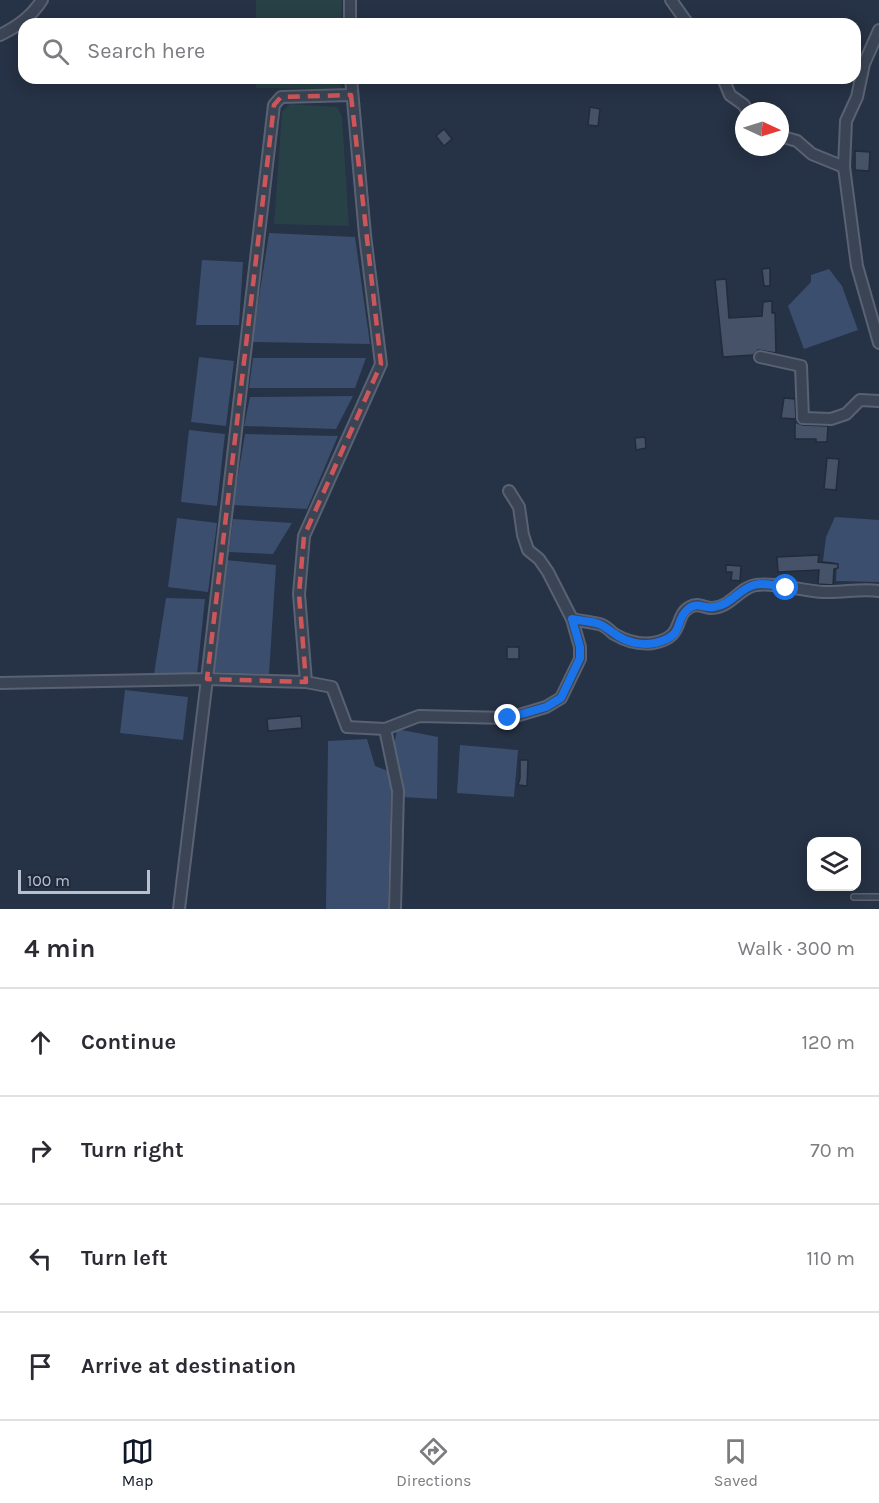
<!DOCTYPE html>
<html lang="en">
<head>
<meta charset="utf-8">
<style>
	:root { --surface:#fff; --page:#f2f2f3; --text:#2b2b33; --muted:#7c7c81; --line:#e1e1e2; --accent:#111827 }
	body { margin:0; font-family:Karla,sans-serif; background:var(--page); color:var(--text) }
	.controls { position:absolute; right:18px; bottom:18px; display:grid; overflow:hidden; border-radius:12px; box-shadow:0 3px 15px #0003 }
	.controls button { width:54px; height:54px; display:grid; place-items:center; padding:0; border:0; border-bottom:2px solid var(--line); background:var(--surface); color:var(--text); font:30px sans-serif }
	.compass { position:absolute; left:735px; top:102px; width:54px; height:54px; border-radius:50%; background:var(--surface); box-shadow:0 3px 15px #0003; rotate:94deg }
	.scale { position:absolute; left:18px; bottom:15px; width:132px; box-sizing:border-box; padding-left:6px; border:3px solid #b8c0ce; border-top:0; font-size:16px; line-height:21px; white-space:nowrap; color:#b8c0ce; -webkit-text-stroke:4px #1f293a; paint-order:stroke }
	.stop { position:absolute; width:18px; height:18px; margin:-14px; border:4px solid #1a73e8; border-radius:50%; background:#fff }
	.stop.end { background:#1a73e8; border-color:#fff; box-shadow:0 2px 6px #0008 }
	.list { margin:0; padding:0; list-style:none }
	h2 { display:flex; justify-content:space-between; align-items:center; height:78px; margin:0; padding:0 24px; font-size:26px }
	h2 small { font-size:20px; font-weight:400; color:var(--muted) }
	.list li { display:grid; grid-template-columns:39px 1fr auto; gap:18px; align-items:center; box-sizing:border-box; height:108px; padding:0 24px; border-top:2px solid var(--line) }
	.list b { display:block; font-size:22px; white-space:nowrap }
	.list em { font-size:20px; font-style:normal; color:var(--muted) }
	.icon { flex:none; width:33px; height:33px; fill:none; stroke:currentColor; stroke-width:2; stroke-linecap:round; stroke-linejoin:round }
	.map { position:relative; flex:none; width:879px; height:909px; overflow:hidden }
	.search { position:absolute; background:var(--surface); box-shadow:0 3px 15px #0003; left:18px; right:18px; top:18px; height:66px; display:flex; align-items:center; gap:15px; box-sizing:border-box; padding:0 21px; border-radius:18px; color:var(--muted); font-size:22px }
	.sheet { height:510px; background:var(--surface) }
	nav { display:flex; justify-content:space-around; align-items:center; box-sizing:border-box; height:84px; border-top:2px solid var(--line); background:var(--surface); font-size:16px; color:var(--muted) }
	nav a { display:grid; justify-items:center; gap:3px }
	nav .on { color:var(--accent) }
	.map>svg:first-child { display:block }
	.green { fill:#284146 }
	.water { fill:#3b4e6e }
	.building { fill:#455267; stroke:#212b3c; stroke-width:1.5 }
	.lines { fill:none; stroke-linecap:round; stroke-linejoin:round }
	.lane-casing { stroke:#596272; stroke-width:8 }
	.street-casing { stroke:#596272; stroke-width:14 }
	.lane { stroke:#3b4454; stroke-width:5 }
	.street { stroke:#3b4454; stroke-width:10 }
	.route { stroke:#1a73e8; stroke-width:8 }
	.marked { fill:none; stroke:#cd565a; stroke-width:4.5; stroke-dasharray:12 8; stroke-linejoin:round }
</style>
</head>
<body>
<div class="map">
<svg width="879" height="909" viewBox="0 0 879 909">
	<rect width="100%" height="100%" fill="#263245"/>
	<g class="green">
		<polygon points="256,0 342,0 341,24 256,24"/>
		<polygon points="256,78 341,78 341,89 256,88"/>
		<polygon points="290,104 337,107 342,117 349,226 274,224 282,112"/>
	</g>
	<g class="water">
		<polygon points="269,233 355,237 370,344 252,342"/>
		<polygon points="202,260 243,262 239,325 196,325"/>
		<polygon points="829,269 842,286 858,330 804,349 788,306 811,282 811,275"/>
		<polygon points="199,357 234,361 226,426 191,422"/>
		<polygon points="253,358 366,358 355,388 249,388"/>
		<polygon points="353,396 336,429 244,426 250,397"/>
		<polygon points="189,430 225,434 217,506 181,502"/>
		<polygon points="245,434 338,436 307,509 233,505"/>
		<polygon points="835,517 879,520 879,582 836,581 837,563 823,561 826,537"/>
		<polygon points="177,518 217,523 208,592 168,587"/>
		<polygon points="233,519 292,523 273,554 229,552"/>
		<polygon points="226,560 276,565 269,674 211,672"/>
		<polygon points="166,598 205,599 197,675 154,674"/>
		<polygon points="125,690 188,697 183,740 120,733"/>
		<polygon points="397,729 438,737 437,799 402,797 399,769 394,746"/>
		<polygon points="367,739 375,766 388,771 391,788 388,909 326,909 328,741"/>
		<polygon points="460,745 518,750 514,797 457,793"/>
	</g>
	<g class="building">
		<polygon points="590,107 600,109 598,126 588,125"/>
		<polygon points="444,129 452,139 444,146 436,136"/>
		<polygon points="855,151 870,152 869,171 855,170"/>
		<polygon points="770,268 770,286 764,286 762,269"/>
		<polygon points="726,279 729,318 762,316 763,302 772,301 772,313 775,313 776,353 758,350 753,355 723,357 715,280"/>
		<polygon points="784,398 795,399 796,419 781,418"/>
		<polygon points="795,422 803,425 828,426 827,442 816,442 816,439 795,439"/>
		<polygon points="645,437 646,448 636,450 635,438"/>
		<polygon points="827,458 839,459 836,490 824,489"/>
		<polygon points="819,555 818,562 838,564 838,568 834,569 833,585 818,584 819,570 778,572 777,557"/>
		<polygon points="726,565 741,566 740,581 731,580 732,572 726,572"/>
		<rect x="507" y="647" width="12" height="12"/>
		<polygon points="301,716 302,728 268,731 267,719"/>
		<polygon points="520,760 528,760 527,786 518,785 520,778"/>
	</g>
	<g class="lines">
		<g class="lane-casing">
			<polyline id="lane" points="854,897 879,897"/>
		</g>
		<g class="street-casing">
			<g id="street">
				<polyline points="350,0 350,24"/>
				<polyline points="671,0 688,24"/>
				<polyline points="879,30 864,64 857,97 846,121 844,167 857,266 879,343"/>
				<path d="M0,35C18,26 31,17 42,0"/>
				<polyline points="351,78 365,235 381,364 304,536 299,594 306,682 332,687 347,727 385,729"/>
				<polyline points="723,78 730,95 744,105 747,111"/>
				<polyline points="780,136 797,141 812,154 844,167"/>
				<polyline points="760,357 801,366 803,418 831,419 846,414 860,400 879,401"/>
				<polyline points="509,491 519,507 523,535 528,550 539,559 548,572 572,619"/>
				<polyline points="0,683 207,679 274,105 281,97 351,95"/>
				<polyline points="179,909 207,679 306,682"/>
				<path d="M395,909L398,791L385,729L419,716L509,718L546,707L561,698L580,659V647L572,619C581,621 590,622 599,624C605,625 609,630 614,634C626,641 640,645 653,643C686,637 673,616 690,607C698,602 704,608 712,608C730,608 740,587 756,585C774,582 803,591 824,592C842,593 862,588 879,591"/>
			</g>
		</g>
		<use href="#lane" class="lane"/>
		<use href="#street" class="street"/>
	</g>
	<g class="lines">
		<path class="route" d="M508,718L546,707L561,698L580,658V647L572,619C581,621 591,621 599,624C605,626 610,631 615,634C626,642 641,646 655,643C687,635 673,621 688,609C697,601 704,609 714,607C731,605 739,589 754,585C764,582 777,586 786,588"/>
	</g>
	<path class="marked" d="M351,95L381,364L304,536L299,594L306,682L207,679L274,105L281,97Z"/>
</svg>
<div class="controls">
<button><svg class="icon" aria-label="layers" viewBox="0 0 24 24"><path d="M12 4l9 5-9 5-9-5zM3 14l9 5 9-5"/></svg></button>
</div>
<svg class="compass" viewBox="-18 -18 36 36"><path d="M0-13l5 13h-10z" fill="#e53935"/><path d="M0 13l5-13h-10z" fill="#7c7c81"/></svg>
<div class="scale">100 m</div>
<div class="stop" style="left:786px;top:588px"></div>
<div class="stop end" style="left:508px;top:718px"></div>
<div class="search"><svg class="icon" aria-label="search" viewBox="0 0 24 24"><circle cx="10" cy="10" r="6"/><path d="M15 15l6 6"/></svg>Search here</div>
</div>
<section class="sheet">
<h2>4 min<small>Walk · 300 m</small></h2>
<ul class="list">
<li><svg class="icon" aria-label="ahead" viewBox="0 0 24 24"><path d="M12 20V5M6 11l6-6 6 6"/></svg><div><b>Continue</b></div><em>120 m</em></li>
<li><svg class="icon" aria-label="right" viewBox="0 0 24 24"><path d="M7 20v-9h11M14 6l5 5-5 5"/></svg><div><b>Turn right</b></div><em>70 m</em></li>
<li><svg class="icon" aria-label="left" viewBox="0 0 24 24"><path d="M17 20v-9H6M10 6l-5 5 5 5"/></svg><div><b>Turn left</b></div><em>110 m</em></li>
<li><svg class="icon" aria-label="arrive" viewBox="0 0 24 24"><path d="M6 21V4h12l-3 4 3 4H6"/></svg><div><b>Arrive at destination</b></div></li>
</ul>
</section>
<nav>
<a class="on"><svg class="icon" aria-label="map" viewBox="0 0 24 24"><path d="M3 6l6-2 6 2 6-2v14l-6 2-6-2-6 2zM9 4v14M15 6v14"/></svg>Map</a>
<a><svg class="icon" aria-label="directions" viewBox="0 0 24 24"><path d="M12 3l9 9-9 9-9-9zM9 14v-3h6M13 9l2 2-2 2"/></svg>Directions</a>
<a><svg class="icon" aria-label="saved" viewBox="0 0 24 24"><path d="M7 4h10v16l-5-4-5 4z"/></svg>Saved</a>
</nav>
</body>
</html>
